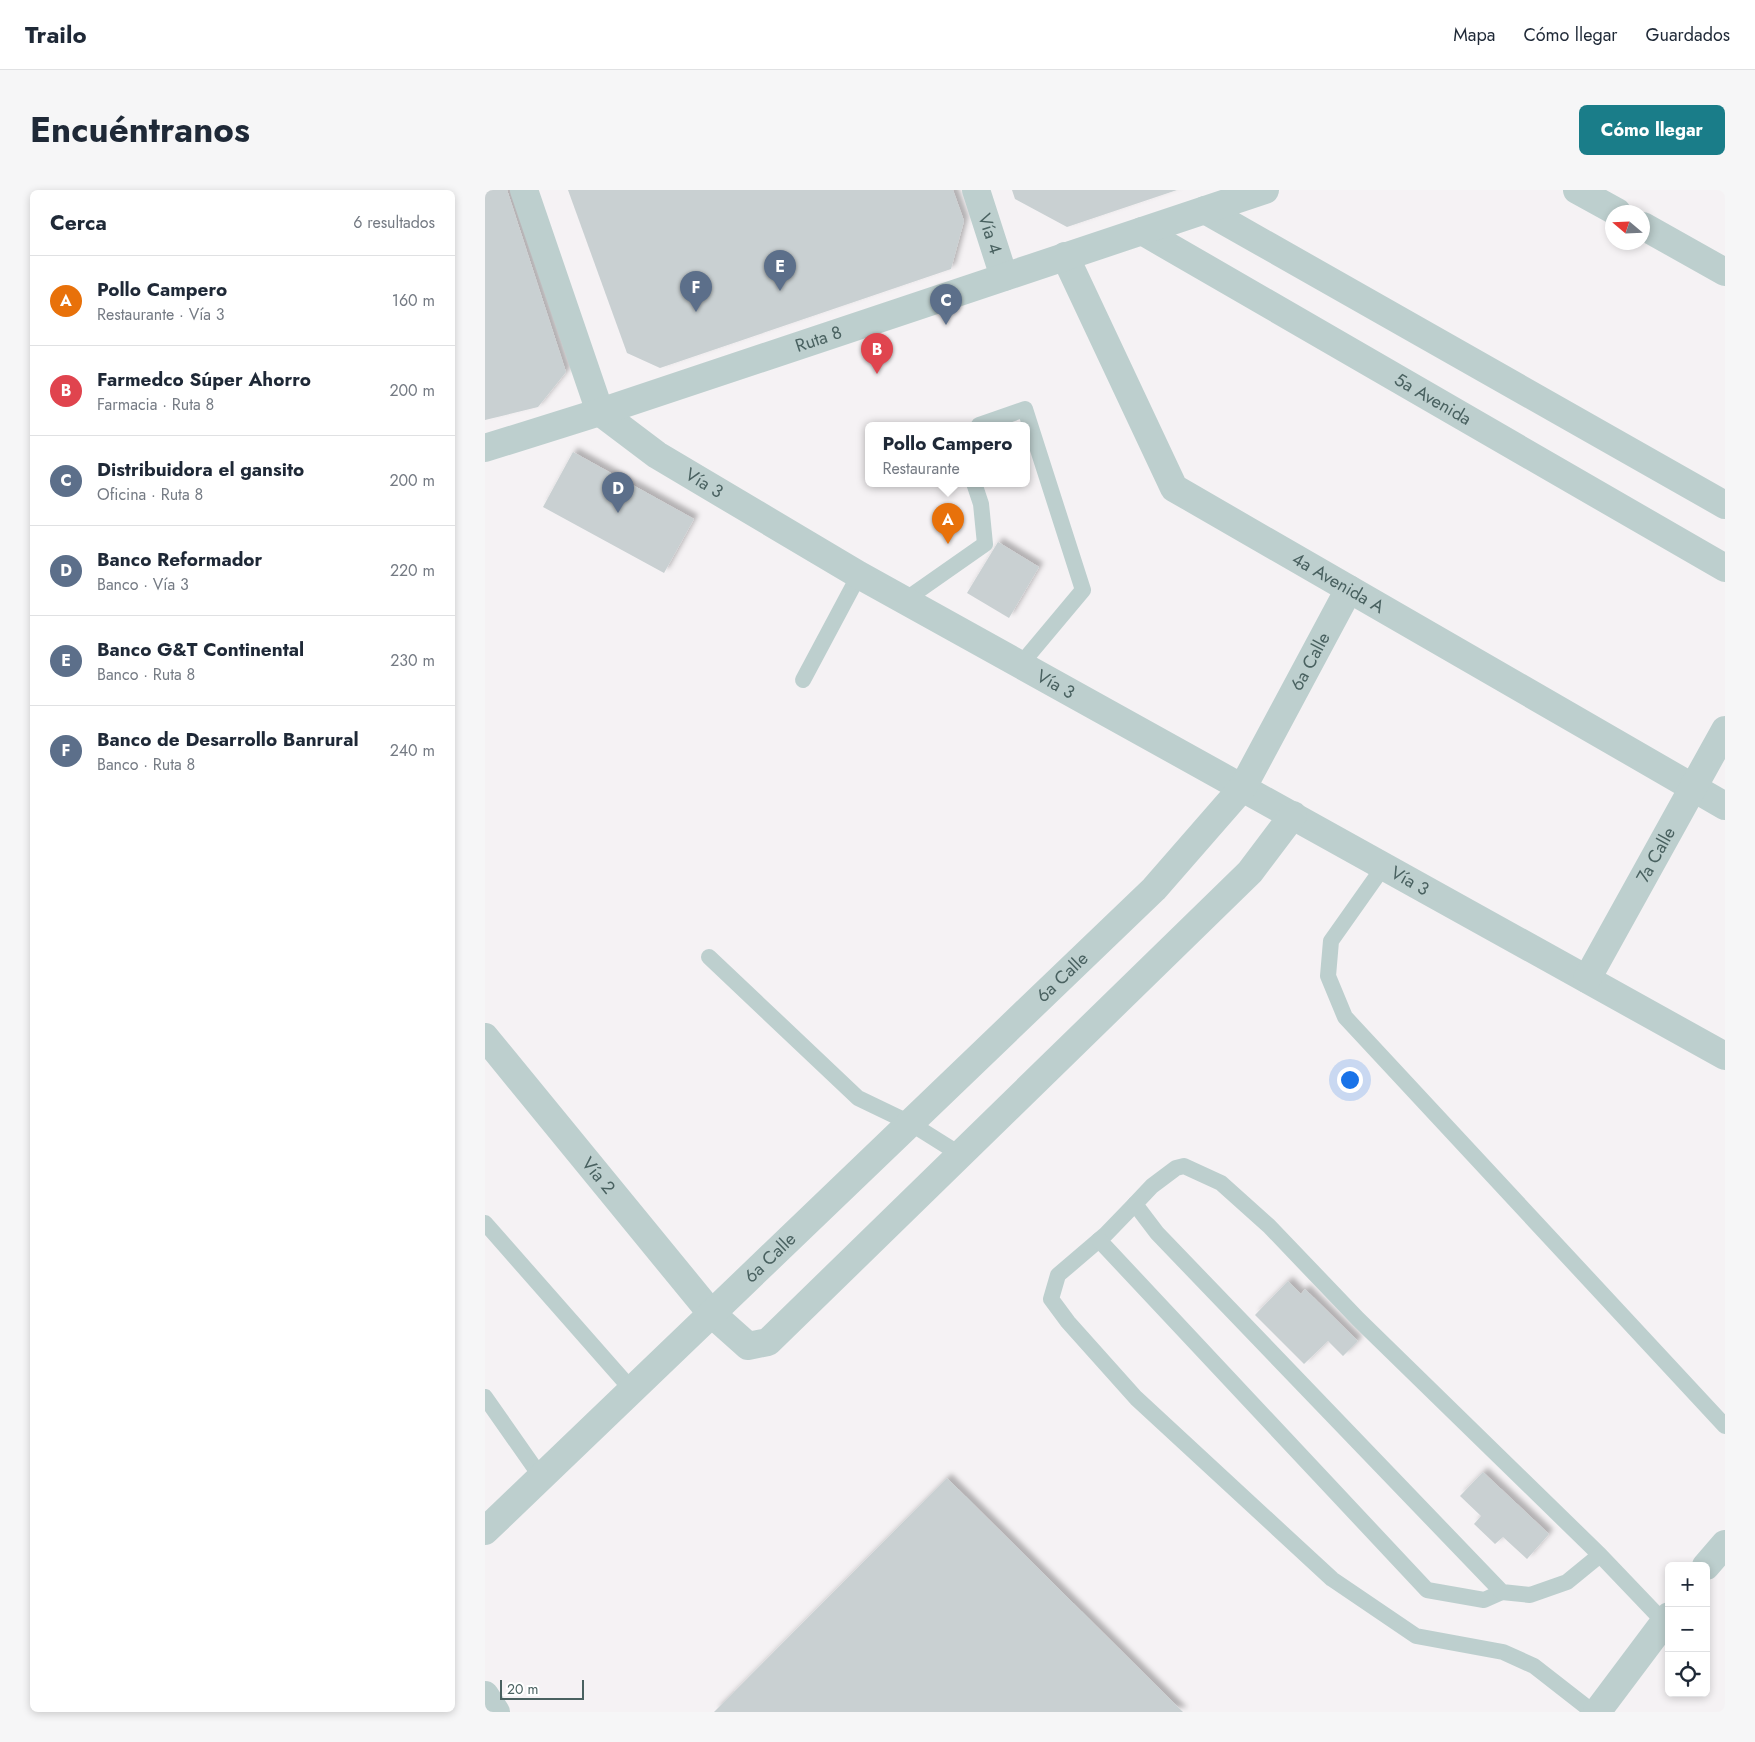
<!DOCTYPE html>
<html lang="es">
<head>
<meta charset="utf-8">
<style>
	:root { --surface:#fff; --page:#f6f6f7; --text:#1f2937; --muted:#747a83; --line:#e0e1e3; --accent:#1a7d89 }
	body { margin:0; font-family:Jost,sans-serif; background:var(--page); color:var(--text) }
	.controls { position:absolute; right:15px; bottom:15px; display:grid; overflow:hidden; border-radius:8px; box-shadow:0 2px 8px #0003 }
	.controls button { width:45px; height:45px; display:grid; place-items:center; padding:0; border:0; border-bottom:1px solid var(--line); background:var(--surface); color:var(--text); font:25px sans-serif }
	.compass { position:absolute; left:1120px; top:15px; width:45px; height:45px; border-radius:50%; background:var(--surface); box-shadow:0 2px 8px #0003; rotate:289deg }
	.scale { position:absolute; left:15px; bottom:12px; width:84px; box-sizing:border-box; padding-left:5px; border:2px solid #496160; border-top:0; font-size:14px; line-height:18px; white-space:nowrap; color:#496160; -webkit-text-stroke:4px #fff; paint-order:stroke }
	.you { position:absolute; left:864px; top:889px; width:18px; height:18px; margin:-12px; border:4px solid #fff; border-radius:50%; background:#1a73e8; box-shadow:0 0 0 8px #1a73e833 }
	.badge { display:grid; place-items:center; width:32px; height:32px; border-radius:50%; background:var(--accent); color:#fff; font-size:16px; font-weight:700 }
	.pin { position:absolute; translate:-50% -41px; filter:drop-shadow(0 1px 2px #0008) }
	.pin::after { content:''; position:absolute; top:26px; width:18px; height:15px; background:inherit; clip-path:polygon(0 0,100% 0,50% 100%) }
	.popup { position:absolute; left:380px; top:232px; width:165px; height:65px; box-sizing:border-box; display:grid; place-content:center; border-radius:8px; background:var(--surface); filter:drop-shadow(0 1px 4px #0005); font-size:16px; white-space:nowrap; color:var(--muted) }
	.popup b { font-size:19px; color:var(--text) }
	.popup::after { content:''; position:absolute; left:50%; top:100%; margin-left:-10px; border:10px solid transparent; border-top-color:var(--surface) }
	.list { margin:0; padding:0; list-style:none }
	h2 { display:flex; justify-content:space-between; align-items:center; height:65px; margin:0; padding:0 20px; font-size:21px }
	h2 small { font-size:16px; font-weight:400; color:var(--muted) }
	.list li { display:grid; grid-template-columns:32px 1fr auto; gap:15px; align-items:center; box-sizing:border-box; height:90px; padding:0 20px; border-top:1px solid var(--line) }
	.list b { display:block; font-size:19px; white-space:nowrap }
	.list p { margin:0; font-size:16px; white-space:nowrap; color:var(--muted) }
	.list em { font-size:16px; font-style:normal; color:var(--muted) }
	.icon { flex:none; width:28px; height:28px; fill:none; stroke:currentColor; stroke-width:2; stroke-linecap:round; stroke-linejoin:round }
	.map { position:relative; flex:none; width:1240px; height:1522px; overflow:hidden; border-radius:8px }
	header { display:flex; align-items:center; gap:30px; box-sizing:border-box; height:70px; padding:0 25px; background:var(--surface); border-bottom:1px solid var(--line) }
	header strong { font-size:24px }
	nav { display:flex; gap:28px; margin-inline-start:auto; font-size:18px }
	.intro { display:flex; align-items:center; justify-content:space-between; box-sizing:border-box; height:120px; padding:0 30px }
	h1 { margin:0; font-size:35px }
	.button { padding:12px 22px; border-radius:8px; background:var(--accent); color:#fff; font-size:18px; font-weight:700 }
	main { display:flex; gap:30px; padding:0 30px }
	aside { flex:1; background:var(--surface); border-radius:8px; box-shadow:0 2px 8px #0003 }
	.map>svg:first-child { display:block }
	.building { fill:#c9d0d2; filter:url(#shadow) }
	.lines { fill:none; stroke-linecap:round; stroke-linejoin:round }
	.service { stroke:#bdcfce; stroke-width:16 }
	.minor { stroke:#bdcfce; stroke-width:28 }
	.labels { text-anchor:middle; stroke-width:4.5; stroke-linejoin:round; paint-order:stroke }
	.street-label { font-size:18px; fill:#496160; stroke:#fff }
</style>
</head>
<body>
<header>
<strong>Trailo</strong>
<nav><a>Mapa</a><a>Cómo llegar</a><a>Guardados</a></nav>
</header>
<div class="intro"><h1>Encuéntranos</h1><a class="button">Cómo llegar</a></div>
<main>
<aside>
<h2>Cerca<small>6 resultados</small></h2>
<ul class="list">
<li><span class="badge" style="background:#e8710a">A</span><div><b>Pollo Campero</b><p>Restaurante · Vía 3</p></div><em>160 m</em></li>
<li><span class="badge" style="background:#e0444e">B</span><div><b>Farmedco Súper Ahorro</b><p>Farmacia · Ruta 8</p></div><em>200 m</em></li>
<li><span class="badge" style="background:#5c6f8a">C</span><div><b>Distribuidora el gansito</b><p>Oficina · Ruta 8</p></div><em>200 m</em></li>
<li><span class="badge" style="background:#5c6f8a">D</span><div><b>Banco Reformador</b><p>Banco · Vía 3</p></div><em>220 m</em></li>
<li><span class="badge" style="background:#5c6f8a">E</span><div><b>Banco G&amp;T Continental</b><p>Banco · Ruta 8</p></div><em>230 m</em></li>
<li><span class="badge" style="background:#5c6f8a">F</span><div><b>Banco de Desarrollo Banrural</b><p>Banco · Ruta 8</p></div><em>240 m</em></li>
</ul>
</aside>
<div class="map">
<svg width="1240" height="1522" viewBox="0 0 1240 1522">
	<defs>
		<filter id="shadow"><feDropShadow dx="4.5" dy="-4.5" stdDeviation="2.5" flood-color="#0004"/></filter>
	</defs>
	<rect width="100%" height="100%" fill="#f5f2f4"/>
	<g class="building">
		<polygon points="0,0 22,0 81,182 53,217 0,230"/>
		<polygon points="83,0 468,0 479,31 466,79 175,178 142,163"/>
		<polygon points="527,0 692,0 582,37 530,9"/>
		<polygon points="88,262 209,329 179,383 58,317"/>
		<polygon points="513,352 554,377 524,428 482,403"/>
		<polygon points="803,1091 816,1104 820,1099 873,1151 858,1166 843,1151 819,1174 770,1125"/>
		<polygon points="998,1282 1064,1344 1042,1369 1018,1347 1010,1354 989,1334 996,1326 975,1306"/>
		<polygon points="462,1288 698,1522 229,1522"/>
	</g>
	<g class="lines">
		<g class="service">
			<polyline points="494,235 540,219 598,400 536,474"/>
			<polyline points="420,410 500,354 496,314 489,293"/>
			<polyline points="318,490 374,385"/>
			<polyline points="899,676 846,751 843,786 860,827 1240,1236"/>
			<polyline points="224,767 373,908 425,933 476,965"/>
			<polyline points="650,1014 621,1044 573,1085 566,1109 583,1132 651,1208 847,1389 931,1446 1018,1462 1049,1476 1108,1522"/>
			<polyline points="0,1033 147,1200"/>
			<polyline points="614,1050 942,1400 999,1410 1017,1402"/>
			<polyline points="0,1207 56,1287"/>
			<polyline points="1115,1365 1082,1392 1045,1405 1017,1402 672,1043 650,1014 667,996 691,978 699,976 736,993 784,1036 873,1129 1115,1365 1179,1432"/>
		</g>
		<g class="minor">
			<path id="s1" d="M39,0L115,222L172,265L374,385L1240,866"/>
			<path id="s2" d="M491,0L519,87"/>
			<polyline points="1092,0 1132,22"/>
			<polyline points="720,20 1240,315"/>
			<polyline points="1158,36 1240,82"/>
			<path id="s3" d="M657,41L1240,378"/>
			<path id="s4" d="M580,66L689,298L1240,616"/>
			<path id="s5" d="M0,258L115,222L780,0"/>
			<path id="s6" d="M1102,789L1240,540"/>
			<path id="s7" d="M0,847L226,1123L263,1156L283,1152L765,682L808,625"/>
			<path id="s8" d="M0,1341L669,699L758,597L864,399"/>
			<polyline points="1221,1376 1240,1354"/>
			<polyline points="0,1505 11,1522"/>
			<polyline points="1112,1522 1184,1426"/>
		</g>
	</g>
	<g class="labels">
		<g class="street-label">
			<text dy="6" stroke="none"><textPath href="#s2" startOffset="46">Vía 4</textPath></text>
			<text dy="6" stroke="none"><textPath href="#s5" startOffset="351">Ruta 8</textPath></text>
			<text dy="6" stroke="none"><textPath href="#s3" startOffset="336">5a Avenida</textPath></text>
			<text dy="6" stroke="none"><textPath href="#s1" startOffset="361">Vía 3</textPath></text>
			<text dy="6" stroke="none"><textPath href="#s4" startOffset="446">4a Avenida A</textPath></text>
			<text dy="6" stroke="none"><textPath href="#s8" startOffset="1205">6a Calle</textPath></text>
			<text dy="6" stroke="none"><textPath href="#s1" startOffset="766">Vía 3</textPath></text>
			<text dy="6" stroke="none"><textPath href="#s6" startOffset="142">7a Calle</textPath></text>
			<text dy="6" stroke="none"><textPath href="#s1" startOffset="1171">Vía 3</textPath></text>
			<text dy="6" stroke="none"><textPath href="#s8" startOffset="800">6a Calle</textPath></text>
			<text dy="6" stroke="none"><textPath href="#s7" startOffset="179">Vía 2</textPath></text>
			<text dy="6" stroke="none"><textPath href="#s8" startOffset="395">6a Calle</textPath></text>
		</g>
	</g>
</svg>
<div class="controls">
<button>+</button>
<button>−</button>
<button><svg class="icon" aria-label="locate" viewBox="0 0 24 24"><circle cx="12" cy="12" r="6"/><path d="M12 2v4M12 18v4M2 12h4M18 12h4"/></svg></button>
</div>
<svg class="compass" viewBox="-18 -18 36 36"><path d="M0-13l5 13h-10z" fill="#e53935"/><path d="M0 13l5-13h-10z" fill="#747a83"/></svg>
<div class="scale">20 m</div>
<div class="you"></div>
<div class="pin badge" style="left:463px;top:354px;background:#e8710a">A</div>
<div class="popup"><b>Pollo Campero</b>Restaurante</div>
<div class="pin badge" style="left:392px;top:184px;background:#e0444e">B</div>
<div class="pin badge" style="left:461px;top:135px;background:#5c6f8a">C</div>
<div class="pin badge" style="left:133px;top:323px;background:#5c6f8a">D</div>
<div class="pin badge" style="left:295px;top:101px;background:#5c6f8a">E</div>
<div class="pin badge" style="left:211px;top:122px;background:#5c6f8a">F</div>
</div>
</main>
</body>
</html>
